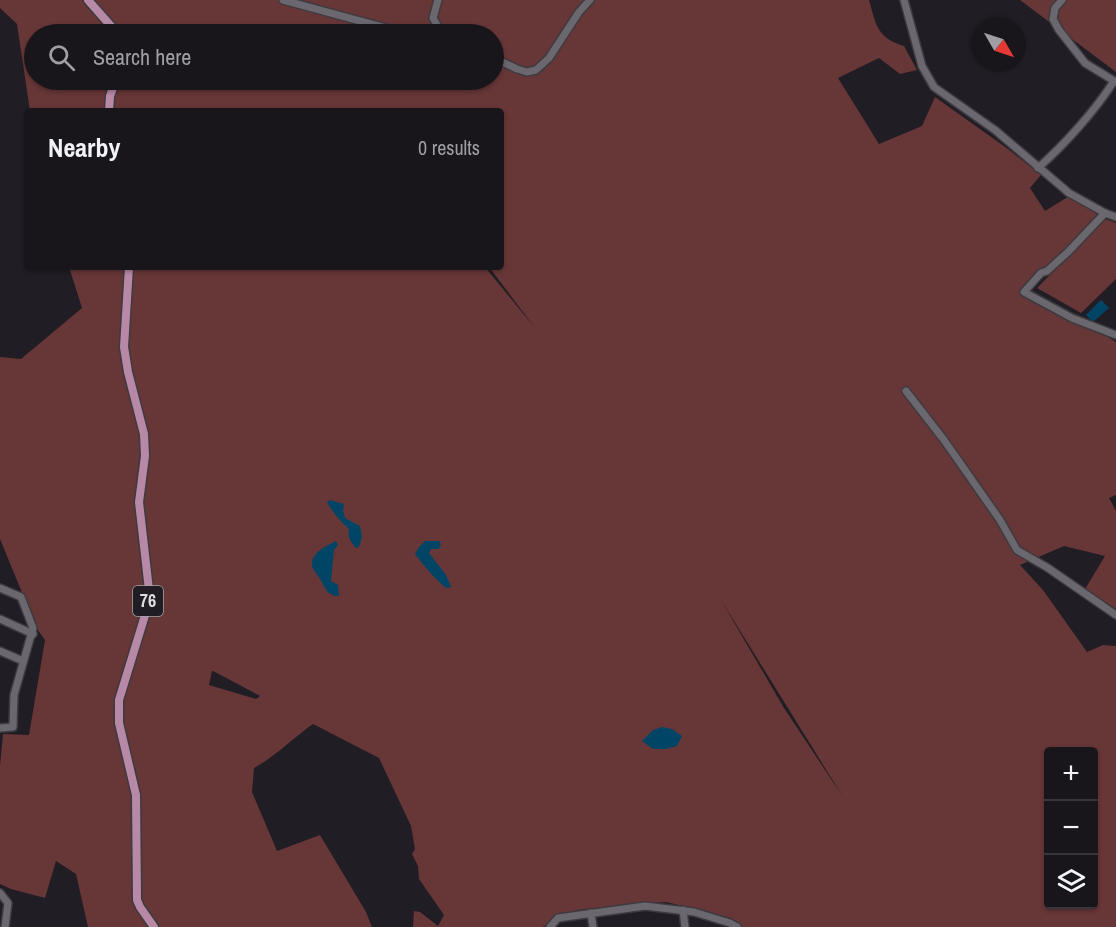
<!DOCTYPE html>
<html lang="en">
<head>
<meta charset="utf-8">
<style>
	:root { --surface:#18161b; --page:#252328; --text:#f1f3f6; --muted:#9f9fa3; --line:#36353a }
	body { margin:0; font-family:"Archivo Narrow",sans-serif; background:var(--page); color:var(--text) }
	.controls { position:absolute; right:18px; bottom:18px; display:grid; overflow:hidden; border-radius:6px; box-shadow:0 2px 4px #0004 }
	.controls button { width:54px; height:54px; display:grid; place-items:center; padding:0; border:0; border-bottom:2px solid var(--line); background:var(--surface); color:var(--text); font:30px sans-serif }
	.compass { position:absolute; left:972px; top:18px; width:54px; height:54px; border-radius:50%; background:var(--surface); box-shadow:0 2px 4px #0004; rotate:129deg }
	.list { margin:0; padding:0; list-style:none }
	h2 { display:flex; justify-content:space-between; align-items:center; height:78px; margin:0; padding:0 24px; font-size:26px }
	h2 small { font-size:20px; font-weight:400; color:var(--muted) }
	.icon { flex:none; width:33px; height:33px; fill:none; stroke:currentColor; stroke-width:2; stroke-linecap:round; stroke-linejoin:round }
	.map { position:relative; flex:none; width:1116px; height:927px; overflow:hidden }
	.search { position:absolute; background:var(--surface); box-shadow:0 2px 4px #0004; left:24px; top:24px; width:480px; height:66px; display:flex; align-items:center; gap:15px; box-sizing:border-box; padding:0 21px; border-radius:33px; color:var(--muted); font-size:22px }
	.panel { position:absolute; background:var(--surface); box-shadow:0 2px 4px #0004; left:24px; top:108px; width:480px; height:162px; border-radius:6px }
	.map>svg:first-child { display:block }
	.green { fill:#673637; fill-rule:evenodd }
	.water { fill:#014566 }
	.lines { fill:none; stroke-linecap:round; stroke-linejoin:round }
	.minor-casing { stroke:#3d3a40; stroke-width:10 }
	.major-casing { stroke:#3d3a40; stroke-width:11 }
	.minor { stroke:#6b676f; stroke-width:7 }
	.major { stroke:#b789a7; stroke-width:8 }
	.labels { text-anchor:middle; stroke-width:5; stroke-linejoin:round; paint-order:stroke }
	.shield { fill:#201d24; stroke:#a6a3a8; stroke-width:1.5 }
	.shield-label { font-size:18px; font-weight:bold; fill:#dfdde1 }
</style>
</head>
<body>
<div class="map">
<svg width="1116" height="927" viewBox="0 0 1116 927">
	<rect width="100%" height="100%" fill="#201d24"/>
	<g class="green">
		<path d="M0,0H869C876,25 877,38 904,46L917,70L900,74L879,58L838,78L879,144L922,126L935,97L1008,149L1041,175L1030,188L1045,211L1071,195L1098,215L1029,290L1116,342V495L1109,498L1116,511V609L1085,589L1105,556L1064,546L1020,565L1043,590L1087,652L1103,645L1116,646V927H738L731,918L666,902L577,910L543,927H413L414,911L420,912L438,926L444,915L419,879L418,866L412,854L415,849L411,826L379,758L313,724C293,738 276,756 254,768L252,792L277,851L320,835L366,912L372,927H88L76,874L56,861L45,898L11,889L0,884V766L3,734L29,735L45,640L37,629L0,539V357L21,359L82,308L69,267H485L535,328L489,267H501V111H30L17,24L0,8ZM34,34H494V80H34ZM721,600L843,797L784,708ZM212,671H213L260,696L256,699L209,685ZM1048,752H1094V904H1048Z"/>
		<polygon points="1020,0 1116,0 1116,72"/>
		<polygon points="1105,219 1116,223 1116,279 1081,313 1037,288"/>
	</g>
	<g class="water">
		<polygon points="1101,300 1109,308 1093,322 1086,315"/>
		<path d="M330,500L344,504L343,510L345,518L360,526L362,537L359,547L356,548C351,542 347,537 349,529C340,521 333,513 327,502Z"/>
		<path d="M336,541L338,545L334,550L331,581L338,585L339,596C326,596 326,588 320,579C317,573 311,570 312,562C314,551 327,546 336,541Z"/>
		<path d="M425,541H439L441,544L439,549H431L429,553L446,575L451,587L446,588C434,578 425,567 415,554L419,547Z"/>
		<polygon points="662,727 672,729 682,736 677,746 666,749 653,749 642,741 653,730"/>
	</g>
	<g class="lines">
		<g class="minor-casing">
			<g id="minor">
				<polyline points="283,0 408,34"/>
				<polyline points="438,0 433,18 442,34"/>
				<polyline points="904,0 922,66 934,87 995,130 1069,193 1105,213 1116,217"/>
				<polyline points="1062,0 1055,8 1053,19 1059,30 1085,63 1116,82"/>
				<polyline points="494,58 517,69 527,72 536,70 549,58 579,12 590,0"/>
				<path d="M1038,168C1064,145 1095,111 1114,81"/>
				<polyline points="1105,213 1068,252 1047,271 1041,273 1024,292 1072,318 1116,335"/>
				<polyline points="906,391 944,440 1000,520 1017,550 1048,568 1116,615"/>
				<polyline points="0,588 21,597 33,628 14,695 13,727 0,728"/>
				<polyline points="0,619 33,634"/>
				<polyline points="0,651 23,661"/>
				<polyline points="0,893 8,903 5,927"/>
				<polyline points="683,910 685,927"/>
				<polyline points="591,913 593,927"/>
				<polyline points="550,927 558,918 645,906 694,912 730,923 737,927"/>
			</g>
		</g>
		<g class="major-casing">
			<g id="major">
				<polyline points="88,0 118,34"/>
				<polyline points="109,111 110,96 116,80"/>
				<polyline points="129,267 124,347 128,372 144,434 145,456 139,502 149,590 146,612 119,700 119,723 136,795 137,900 140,907 154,927"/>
			</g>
		</g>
		<use href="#minor" class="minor"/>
		<use href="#major" class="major"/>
	</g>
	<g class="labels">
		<rect class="shield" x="133" y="586" width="30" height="30" rx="4.5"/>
		<g class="shield-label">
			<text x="148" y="607">76</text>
		</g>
	</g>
</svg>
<div class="controls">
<button>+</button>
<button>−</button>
<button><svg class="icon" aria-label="layers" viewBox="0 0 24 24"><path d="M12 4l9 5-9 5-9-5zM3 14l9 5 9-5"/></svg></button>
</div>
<svg class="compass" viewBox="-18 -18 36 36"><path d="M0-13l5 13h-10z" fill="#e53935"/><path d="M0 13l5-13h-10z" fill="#9f9fa3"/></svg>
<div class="search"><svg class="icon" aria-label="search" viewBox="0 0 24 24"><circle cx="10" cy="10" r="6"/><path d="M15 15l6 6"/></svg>Search here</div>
<section class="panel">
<h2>Nearby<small>0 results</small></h2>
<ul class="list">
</ul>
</section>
</div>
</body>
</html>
